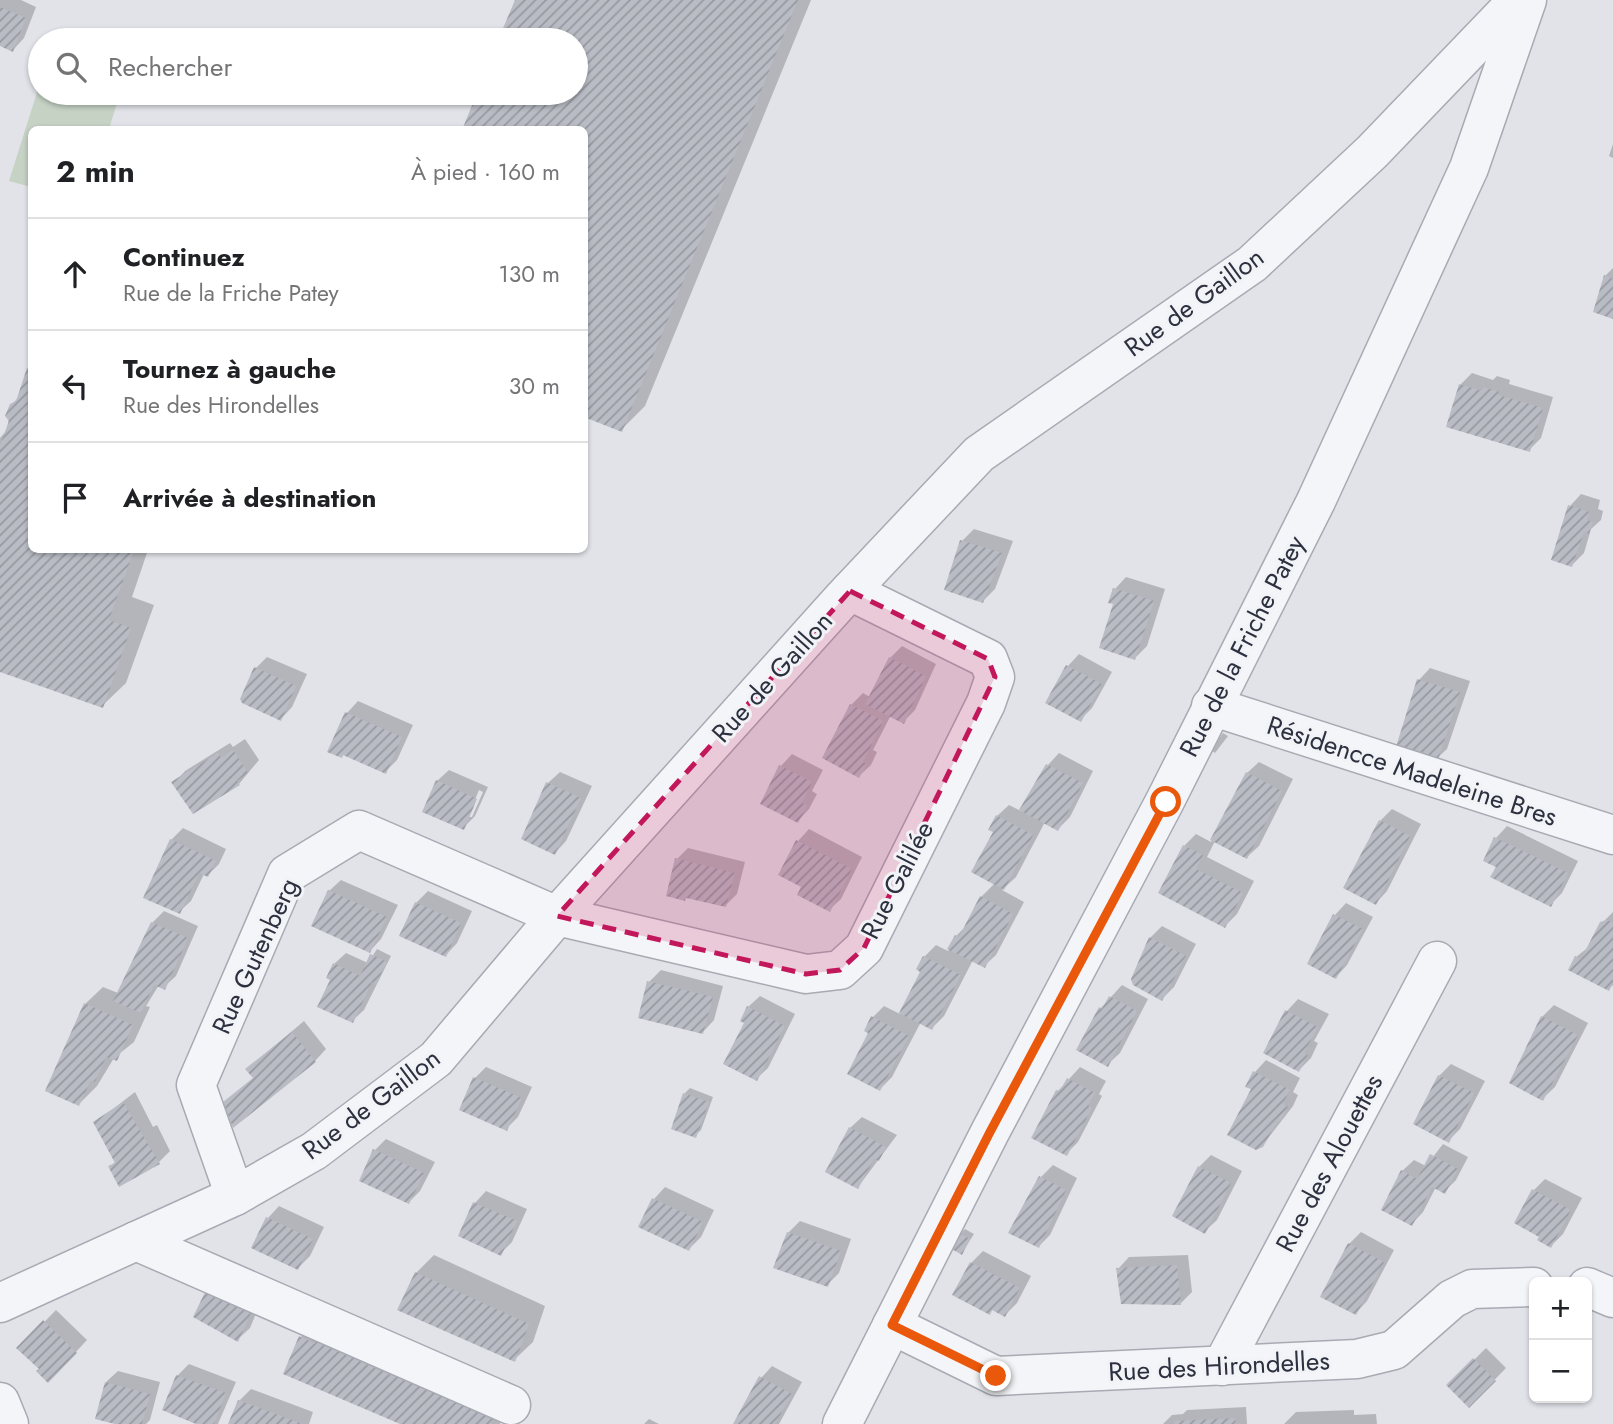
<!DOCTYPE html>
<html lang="fr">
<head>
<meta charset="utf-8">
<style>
	:root { --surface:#fff; --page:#f6f6f6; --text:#202124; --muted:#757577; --line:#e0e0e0 }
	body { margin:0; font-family:Jost,sans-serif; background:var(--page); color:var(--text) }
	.controls { position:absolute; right:21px; bottom:21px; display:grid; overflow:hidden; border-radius:10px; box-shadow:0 2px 5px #0004 }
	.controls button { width:63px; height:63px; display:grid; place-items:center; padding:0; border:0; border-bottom:2px solid var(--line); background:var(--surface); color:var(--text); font:35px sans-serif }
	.stop { position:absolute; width:21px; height:21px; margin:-16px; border:5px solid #ea580c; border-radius:50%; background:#fff }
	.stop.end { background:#ea580c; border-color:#fff; box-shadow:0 2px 7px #0008 }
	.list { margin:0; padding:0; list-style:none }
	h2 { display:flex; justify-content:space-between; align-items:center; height:91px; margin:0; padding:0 28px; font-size:30px }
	h2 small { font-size:23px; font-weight:400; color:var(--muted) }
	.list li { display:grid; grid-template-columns:46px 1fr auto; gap:21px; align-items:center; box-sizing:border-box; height:112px; padding:0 28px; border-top:2px solid var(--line) }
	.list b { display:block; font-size:26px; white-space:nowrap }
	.list p { margin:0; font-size:23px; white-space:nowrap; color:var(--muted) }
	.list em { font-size:23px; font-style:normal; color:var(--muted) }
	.icon { flex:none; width:38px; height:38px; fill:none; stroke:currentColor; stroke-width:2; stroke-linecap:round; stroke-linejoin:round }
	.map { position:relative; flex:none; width:1613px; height:1424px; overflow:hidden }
	.search { position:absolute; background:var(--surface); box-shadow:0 2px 5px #0004; left:28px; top:28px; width:560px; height:77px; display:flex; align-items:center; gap:18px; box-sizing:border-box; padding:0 24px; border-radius:38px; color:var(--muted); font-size:26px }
	.panel { position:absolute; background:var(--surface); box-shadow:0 2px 5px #0004; left:28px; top:126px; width:560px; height:427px; border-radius:10px }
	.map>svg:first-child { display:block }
	.green { fill:#c5d2c4 }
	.shadow { fill:#0003; fill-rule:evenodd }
	.building { fill:url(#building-hatch) }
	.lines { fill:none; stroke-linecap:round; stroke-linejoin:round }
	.minor-casing { stroke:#a8aab3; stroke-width:41 }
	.minor { stroke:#f4f5f8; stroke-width:38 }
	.route { stroke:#ea580c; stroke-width:9 }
	.marked { fill:#c2185b; fill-opacity:0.2; stroke:#c2185b; stroke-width:5; stroke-dasharray:14 9; stroke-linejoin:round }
	.labels { text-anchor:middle; stroke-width:6; stroke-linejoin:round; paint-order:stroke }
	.street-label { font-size:26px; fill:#2c303f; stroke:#f1f3f6 }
</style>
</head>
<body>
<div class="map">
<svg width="1613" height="1424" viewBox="0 0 1613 1424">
	<defs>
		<pattern id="building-hatch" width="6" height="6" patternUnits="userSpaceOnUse" patternTransform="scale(1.75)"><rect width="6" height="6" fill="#babcc5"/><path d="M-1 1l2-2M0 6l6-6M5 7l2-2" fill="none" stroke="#9799a1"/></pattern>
	</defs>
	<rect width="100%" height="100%" fill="#e2e3e9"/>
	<polygon class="green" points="40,83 40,93 120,93 109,129 32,130 31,187 9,181"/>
	<g class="shadow">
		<polygon points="0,0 21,0 36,7 24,38 13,50 0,44"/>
		<polygon points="517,0 811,0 645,406 621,430 584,130 464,130 479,93 576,93 576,40 500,40"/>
		<polygon points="1613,144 1613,158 1609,156"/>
		<polygon points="1613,268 1613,317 1605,276"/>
		<polygon points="32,366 32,550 148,550 132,597 154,605 126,683 102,706 0,670 0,438 7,430 11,405 19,397"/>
		<polygon points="1472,373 1493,380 1497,376 1510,380 1509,384 1553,397 1541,438 1529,450 1460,385"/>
		<polygon points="1581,494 1600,500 1598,509 1603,511 1601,520 1591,529 1584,553 1572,565 1570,506"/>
		<polygon points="974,529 1013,541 995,589 983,601 962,541"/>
		<polygon points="1126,577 1165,589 1147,646 1135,658 1115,603 1115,589"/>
		<polygon points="902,646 936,664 915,710 903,722 891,715 873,750 877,752 871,765 859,776 851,705 863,693 870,697 890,658"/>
		<polygon points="1079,654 1112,672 1092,708 1080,720 1048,703 1068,666"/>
		<polygon points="267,657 307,674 292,707 281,719 256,668"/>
		<polygon points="1430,668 1470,681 1447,749 1435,760 1419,680"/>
		<polygon points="358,701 413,725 397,760 385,772 347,713"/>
		<polygon points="1223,733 1228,736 1215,753 1211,750"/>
		<polygon points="245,739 259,760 239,784 174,783 185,771 230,743 233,747"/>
		<polygon points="1059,753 1093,771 1070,817 1058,829 1045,822 1016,877 1002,890 1024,902 996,955 984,966 973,960 944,1016 932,1028 921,1022 892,1077 880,1089 870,1032 873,1017 884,1006 900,1014 922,971 924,957 936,945 948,951 956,936 967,925 981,897 995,883 997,816 1009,805 1021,811 1048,765"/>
		<polygon points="792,754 823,770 812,791 817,794 809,809 798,821 781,766"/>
		<polygon points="1259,762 1293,779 1259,846 1247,857 1215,841 1207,857 1254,881 1237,914 1225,926 1160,892 1184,846 1196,834 1211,842 1247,773"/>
		<path d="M449,770L488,787L475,816L463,828L437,781ZM479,790L483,792L472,817H468Z"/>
		<polygon points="560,772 592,786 566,841 555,853 548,783"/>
		<polygon points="1392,809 1421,824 1387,891 1376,903 1380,821"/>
		<polygon points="1507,826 1578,861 1562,893 1550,905 1498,866 1496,838"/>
		<polygon points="183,828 226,849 219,864 208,875 204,874 191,901 179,912 171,840"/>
		<polygon points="809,829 862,857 841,899 829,910 803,887 798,841"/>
		<polygon points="688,848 745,862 737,894 726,905 677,859"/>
		<polygon points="341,880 398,905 381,939 370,951 329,891"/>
		<polygon points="428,891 472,911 457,943 446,955 416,903"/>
		<polygon points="1346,903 1373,917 1347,965 1336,977 1335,915"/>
		<polygon points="164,911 198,926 176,976 164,987 159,985 146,1006 150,1007 134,1042 114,1058 97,1086 79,1104 85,1004 103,987 118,993 152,923"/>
		<polygon points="1613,912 1613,985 1609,989 1576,957 1590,946 1602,923"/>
		<polygon points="1162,926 1196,944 1174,987 1162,999 1133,979 1150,938"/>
		<polygon points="377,949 391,956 364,1010 352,1021 334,964 346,953 368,963"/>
		<polygon points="661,970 723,986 714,1020 703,1032 649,982"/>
		<polygon points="1122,985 1148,999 1120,1053 1108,1064 1100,1009"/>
		<polygon points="760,996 795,1014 768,1068 756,1079 746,1022 748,1007"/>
		<polygon points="1298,999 1329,1014 1314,1041 1318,1043 1311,1058 1299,1070 1265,1052 1287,1011"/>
		<polygon points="1554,1005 1588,1023 1555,1087 1543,1098 1542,1017"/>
		<polygon points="304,1021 326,1049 315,1061 254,1078 247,1069"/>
		<polygon points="1266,1060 1300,1078 1293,1092 1298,1095 1293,1106 1262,1146 1253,1088 1248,1086 1255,1072"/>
		<polygon points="1451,1064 1485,1081 1460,1129 1449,1140 1439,1076"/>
		<polygon points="486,1067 532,1087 518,1117 506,1129 475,1078"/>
		<polygon points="1080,1067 1106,1081 1099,1094 1102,1096 1078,1142 1066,1154 1058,1091"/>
		<polygon points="690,1088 713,1097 701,1130 696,1135 684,1094"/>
		<polygon points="135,1092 153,1127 157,1125 170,1151 159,1162 110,1167 116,1161 96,1122"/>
		<polygon points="862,1117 897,1135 858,1187 850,1128"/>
		<polygon points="386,1139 435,1162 420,1191 409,1202 375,1150"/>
		<polygon points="1443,1144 1468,1157 1456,1180 1445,1191 1436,1187 1423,1212 1412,1224 1402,1171 1414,1160 1426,1166"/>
		<polygon points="1211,1155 1242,1171 1217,1220 1205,1231 1199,1167"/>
		<polygon points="1053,1165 1077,1178 1050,1235 1039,1246 1041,1177"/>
		<polygon points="1545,1179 1582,1198 1563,1234 1551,1246 1534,1190"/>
		<polygon points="665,1187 714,1210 701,1237 689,1249 641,1227 654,1199"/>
		<polygon points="486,1191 527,1209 512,1242 500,1254 475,1203"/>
		<polygon points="279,1206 324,1227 310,1256 298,1268 253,1247 268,1218"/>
		<polygon points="800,1221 851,1239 839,1273 827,1285 788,1233"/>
		<polygon points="965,1229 974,1234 962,1253 960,1234"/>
		<polygon points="1361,1232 1394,1250 1367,1301 1356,1313 1349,1244"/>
		<polygon points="983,1251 1031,1276 1017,1303 1005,1315 993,1309 990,1313 971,1263"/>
		<polygon points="434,1255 545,1306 533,1342 515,1359 416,1273"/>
		<polygon points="1188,1255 1192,1292 1181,1303 1118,1269 1129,1257"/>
		<polygon points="265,1292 250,1328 238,1339 196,1317"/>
		<polygon points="56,1310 87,1340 60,1369 41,1369 19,1348"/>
		<polygon points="319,1320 514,1392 500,1424 405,1424 301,1337"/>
		<polygon points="1486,1348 1506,1368 1469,1406 1449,1385"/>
		<polygon points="189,1364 236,1382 218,1424 198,1424 177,1376"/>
		<polygon points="772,1366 802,1382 779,1424 735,1424 761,1378"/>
		<polygon points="118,1371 160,1382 150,1420 146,1424 116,1424 106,1382"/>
		<polygon points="251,1389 313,1412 309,1424 230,1424 239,1401"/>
		<polygon points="1246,1407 1247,1424 1163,1424 1172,1415 1183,1414 1187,1410"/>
		<polygon points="1354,1410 1354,1415 1376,1414 1377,1424 1284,1424 1296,1412"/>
		<polygon points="649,1419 659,1424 644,1424"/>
	</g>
	<g class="building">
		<polygon points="515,0 798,0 622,432 584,417 584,130 462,130 477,93 576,93 576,40 498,40"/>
		<polygon points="0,7 26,18 13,52 0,46"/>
		<polygon points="1604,275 1613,279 1613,319 1593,312"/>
		<polygon points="32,366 32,550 134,550 109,620 131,628 103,708 0,672 0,445 9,421 5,416 10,404 16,401 27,368"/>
		<polygon points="1459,384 1482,391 1483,387 1500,392 1498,395 1543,408 1530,452 1446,427"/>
		<polygon points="1568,505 1590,512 1587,520 1593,522 1589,534 1584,532 1572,567 1551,560"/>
		<polygon points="960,540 1002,553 983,603 944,590"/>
		<polygon points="1113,588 1154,601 1135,660 1099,648 1113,604 1108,603"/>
		<polygon points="889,657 926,676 904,724 865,704"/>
		<polygon points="1066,665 1102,684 1081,722 1045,703"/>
		<polygon points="254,667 296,686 281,721 242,703 240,699"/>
		<polygon points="1417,679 1460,692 1438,760 1395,750"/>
		<polygon points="850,704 883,721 863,762 867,764 859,778 822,758"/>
		<polygon points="345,712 402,737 386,774 343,755 342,758 327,752"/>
		<polygon points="233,750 248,773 237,781 240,785 193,814 171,782 218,753 221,758"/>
		<polygon points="1046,764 1083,783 1058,831 1019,810"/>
		<polygon points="779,765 812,782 802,803 807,806 798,823 760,804"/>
		<polygon points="1246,772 1282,791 1247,859 1210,840"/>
		<polygon points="436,780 477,799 464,830 422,812"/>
		<polygon points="546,782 581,798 555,855 521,839"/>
		<polygon points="996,815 1033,835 1004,890 971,872 993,832 988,830"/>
		<polygon points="1379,820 1410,836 1376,905 1343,888"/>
		<polygon points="1494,837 1568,873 1551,907 1490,877 1496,867 1483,861"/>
		<polygon points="170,839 216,861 208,877 199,873 180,914 143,898"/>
		<polygon points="796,840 852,869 830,912 797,895 801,887 778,875"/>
		<polygon points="1183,845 1203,855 1196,869 1243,893 1225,928 1158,893"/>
		<polygon points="675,858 735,873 726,907 686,898 685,901 666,896"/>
		<polygon points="328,890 387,917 370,953 311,926"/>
		<polygon points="980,896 1013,914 985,968 947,949 955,935 959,937"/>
		<polygon points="415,902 461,923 446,957 399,936"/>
		<polygon points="1333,914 1363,929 1336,979 1307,964"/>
		<polygon points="1607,920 1613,923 1613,983 1609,991 1568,970 1575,956 1581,959 1600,922"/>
		<polygon points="151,922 188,938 165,990 154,985 141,1013 113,1001"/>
		<polygon points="1149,937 1186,956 1162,1001 1133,985 1131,979"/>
		<polygon points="370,954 387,962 376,984 372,982 353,1023 317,1007 330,980 326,978 333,963 360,976"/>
		<polygon points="923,956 961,975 932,1030 899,1013 920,972 916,969"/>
		<polygon points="647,981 713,997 703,1034 638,1018"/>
		<polygon points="1109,996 1137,1011 1108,1067 1076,1050 1099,1007 1102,1009"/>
		<polygon points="84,1003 133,1025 117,1061 106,1057 95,1082 91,1080 79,1106 45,1091"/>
		<polygon points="747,1006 785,1026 757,1081 723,1064 744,1023 740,1021"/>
		<polygon points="1285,1010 1318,1027 1304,1053 1308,1055 1299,1072 1263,1053"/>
		<polygon points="871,1016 909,1036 880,1091 847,1074 868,1033 864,1031"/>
		<polygon points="1541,1016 1578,1035 1543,1101 1509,1083"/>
		<polygon points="292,1032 316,1062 233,1128 223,1102 253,1078 245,1069"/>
		<polygon points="1253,1071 1290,1090 1283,1104 1288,1107 1281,1120 1277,1122 1263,1147 1256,1150 1227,1135 1251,1089 1245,1087"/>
		<polygon points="1438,1075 1474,1093 1449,1143 1413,1124"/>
		<polygon points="473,1077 522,1098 507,1131 459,1110"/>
		<polygon points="1067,1078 1095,1093 1088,1106 1092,1108 1067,1156 1031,1138 1056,1090 1060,1091"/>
		<polygon points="683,1093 709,1102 696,1138 671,1129"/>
		<polygon points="123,1102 160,1164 119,1187 108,1166 115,1163 93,1122"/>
		<polygon points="849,1127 886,1147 879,1161 874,1159 858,1189 825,1172"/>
		<polygon points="373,1149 424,1173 409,1204 359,1181"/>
		<polygon points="1430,1154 1458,1169 1445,1194 1432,1187 1412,1226 1381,1210 1401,1170 1417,1179"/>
		<polygon points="1198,1166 1231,1183 1205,1234 1172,1216"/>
		<polygon points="1039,1176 1066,1190 1039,1248 1008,1233"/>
		<polygon points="1532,1189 1571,1210 1551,1248 1537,1240 1539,1237 1514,1223"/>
		<polygon points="652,1198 703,1222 689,1251 638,1227"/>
		<polygon points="473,1202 517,1221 501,1256 458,1236"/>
		<polygon points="266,1217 313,1239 298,1270 251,1248"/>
		<polygon points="787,1232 841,1251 828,1287 773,1268"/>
		<polygon points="958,1233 970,1239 962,1255 950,1248"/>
		<polygon points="1348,1243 1384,1262 1356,1315 1320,1297"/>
		<polygon points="970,1262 1020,1288 1005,1317 992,1310 990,1315 952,1295"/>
		<polygon points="1177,1265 1181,1305 1121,1304 1116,1268"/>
		<polygon points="415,1272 529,1324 515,1362 397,1310"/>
		<polygon points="210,1282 255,1304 238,1342 193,1317"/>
		<polygon points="43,1320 77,1353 48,1383 36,1371 39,1369 16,1348"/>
		<polygon points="319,1335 366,1355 363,1363 393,1376 396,1368 444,1388 440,1396 469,1408 473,1400 497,1410 491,1424 400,1424 283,1374 299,1336 315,1344"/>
		<polygon points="1473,1358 1496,1381 1469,1408 1446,1385"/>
		<polygon points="176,1375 226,1393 214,1424 196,1424 162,1410"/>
		<polygon points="759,1376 792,1394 775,1424 733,1424"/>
		<polygon points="105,1382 150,1394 142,1424 115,1424 95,1419"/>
		<polygon points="238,1400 303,1424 228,1424"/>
		<polygon points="1235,1418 1236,1424 1174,1424 1174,1421"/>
	</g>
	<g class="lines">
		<g class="minor-casing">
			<g id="minor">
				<polyline points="1211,706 1613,835"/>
				<polyline points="235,1196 196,1085 287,874 359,830 557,916 806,974 840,970 864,948 986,703 995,677 988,659 850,591"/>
				<polyline points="136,1241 511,1405"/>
				<polyline points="1587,1287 1613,1298"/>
				<polyline points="0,1303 235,1196 314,1151 436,1059 557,916 844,597 979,454 1252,264 1372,152 1518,0"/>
				<polyline points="892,1325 996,1376 1357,1359 1394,1350 1452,1299 1472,1289 1534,1287"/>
				<polyline points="1222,1366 1437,961"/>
				<polyline points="0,1402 9,1424"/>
				<polyline points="842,1424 990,1132 1165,801 1316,501 1469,168 1527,0"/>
			</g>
		</g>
		<use href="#minor" class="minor"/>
	</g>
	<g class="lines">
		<polyline class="route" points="996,1376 892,1325 990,1132 1166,802"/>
	</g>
	<path class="marked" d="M850,591L988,659L995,677L864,948L840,970L806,974L557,916Z"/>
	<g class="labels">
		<g class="street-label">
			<text transform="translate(1194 302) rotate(-36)" y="9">Rue de Gaillon</text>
			<text transform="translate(1242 646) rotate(-63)" y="9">Rue de la Friche Patey</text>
			<text transform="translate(772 677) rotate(-48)" y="9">Rue de Gaillon</text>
			<text transform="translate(1412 771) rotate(18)" y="9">Résidencce Madeleine Bres</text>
			<text transform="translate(897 880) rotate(-63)" y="9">Rue Galilée</text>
			<text transform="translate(255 956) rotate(-65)" y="9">Rue Gutenberg</text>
			<text transform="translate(371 1104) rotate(-37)" y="9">Rue de Gaillon</text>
			<text transform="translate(1329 1163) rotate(-62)" y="9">Rue des Alouettes</text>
			<text transform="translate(1219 1366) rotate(-3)" y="9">Rue des Hirondelles</text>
		</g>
	</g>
</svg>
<div class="controls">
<button>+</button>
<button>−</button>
</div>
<div class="stop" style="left:1166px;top:802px"></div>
<div class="stop end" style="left:996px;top:1376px"></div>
<div class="search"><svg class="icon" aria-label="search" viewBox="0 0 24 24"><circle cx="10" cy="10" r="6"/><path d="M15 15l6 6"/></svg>Rechercher</div>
<section class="panel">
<h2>2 min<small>À pied · 160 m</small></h2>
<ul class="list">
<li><svg class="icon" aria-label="ahead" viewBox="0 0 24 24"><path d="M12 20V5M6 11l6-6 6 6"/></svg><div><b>Continuez</b><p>Rue de la Friche Patey</p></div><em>130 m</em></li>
<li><svg class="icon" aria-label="left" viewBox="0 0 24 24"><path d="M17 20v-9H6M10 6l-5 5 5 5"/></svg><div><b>Tournez à gauche</b><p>Rue des Hirondelles</p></div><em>30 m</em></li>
<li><svg class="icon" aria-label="arrive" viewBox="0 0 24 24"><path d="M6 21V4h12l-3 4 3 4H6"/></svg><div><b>Arrivée à destination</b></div></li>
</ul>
</section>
</div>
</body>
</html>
